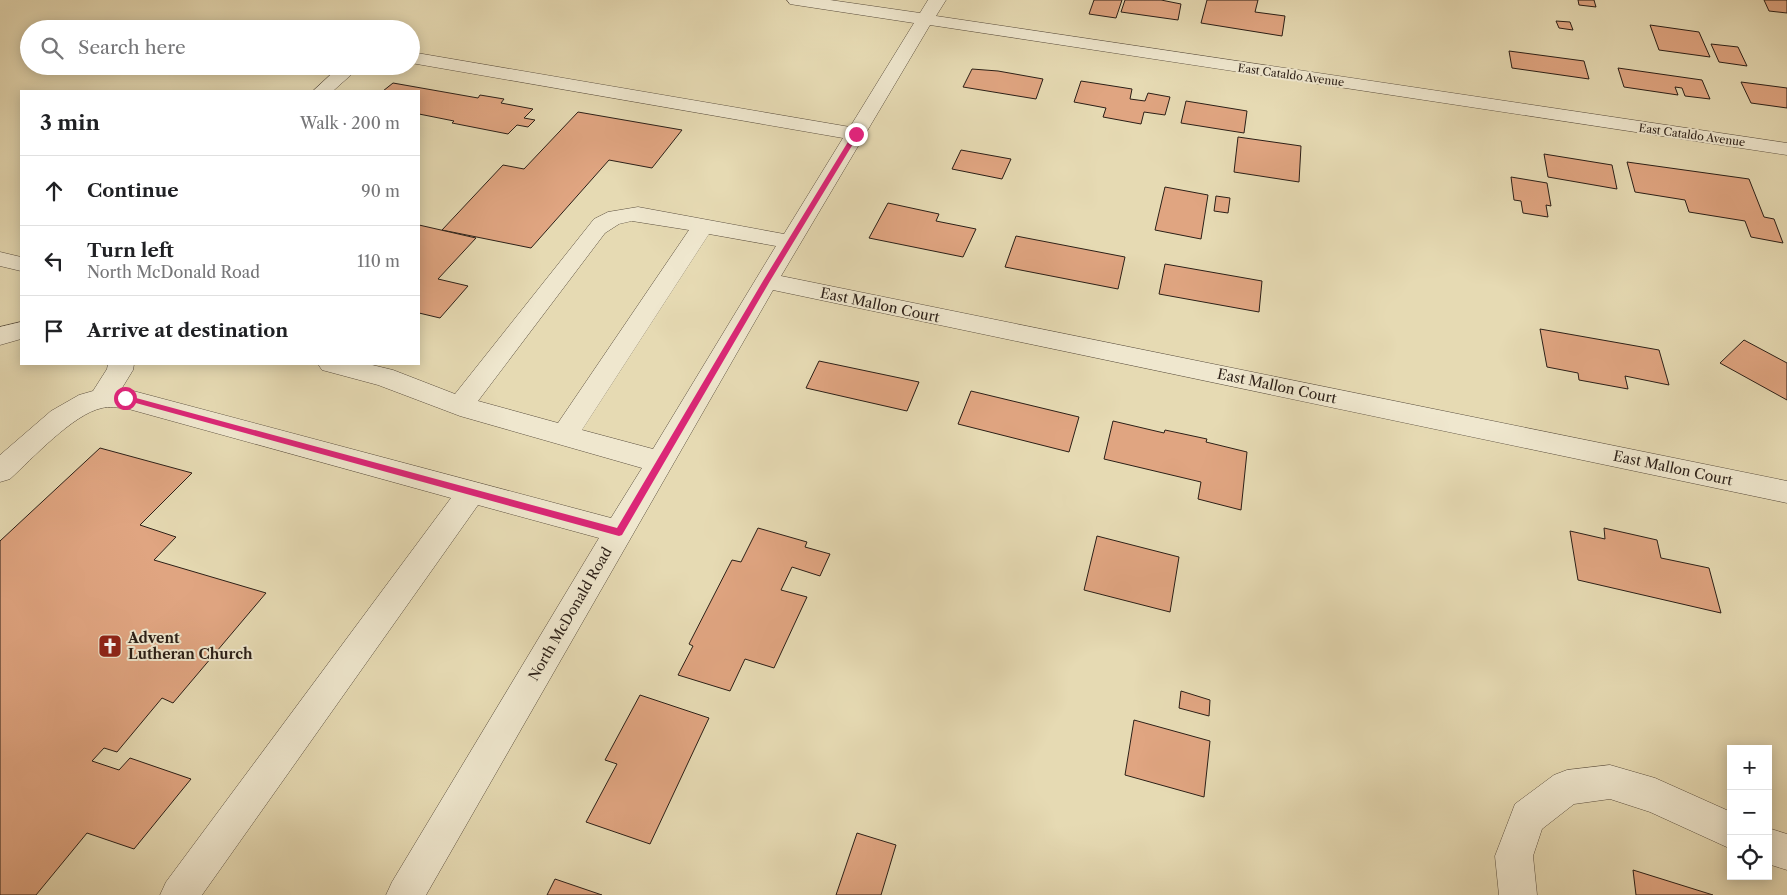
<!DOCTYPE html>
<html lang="en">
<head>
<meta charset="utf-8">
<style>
	:root { --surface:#fff; --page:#f6f6f6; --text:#202124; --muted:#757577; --line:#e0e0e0 }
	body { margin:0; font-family:"Libre Caslon Text",serif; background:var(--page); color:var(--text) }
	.controls { position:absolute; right:15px; bottom:15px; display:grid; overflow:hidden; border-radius:0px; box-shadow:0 2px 12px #0003 }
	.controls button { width:45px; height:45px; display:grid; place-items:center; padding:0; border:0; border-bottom:1px solid var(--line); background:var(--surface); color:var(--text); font:25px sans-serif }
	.stop { position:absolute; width:15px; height:15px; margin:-11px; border:4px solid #db2777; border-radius:50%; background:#fff }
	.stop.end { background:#db2777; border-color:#fff; box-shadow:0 1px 5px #0008 }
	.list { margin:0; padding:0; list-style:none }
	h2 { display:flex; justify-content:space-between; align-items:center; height:65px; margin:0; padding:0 20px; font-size:21px }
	h2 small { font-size:16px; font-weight:400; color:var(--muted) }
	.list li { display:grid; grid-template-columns:32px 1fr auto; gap:15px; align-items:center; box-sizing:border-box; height:70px; padding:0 20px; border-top:1px solid var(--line) }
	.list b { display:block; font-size:19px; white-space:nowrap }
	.list p { margin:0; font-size:16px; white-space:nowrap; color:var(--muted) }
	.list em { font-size:16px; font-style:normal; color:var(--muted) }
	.icon { flex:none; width:28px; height:28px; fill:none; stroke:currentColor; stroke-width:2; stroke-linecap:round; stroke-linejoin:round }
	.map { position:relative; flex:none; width:1787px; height:895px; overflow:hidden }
	.search { position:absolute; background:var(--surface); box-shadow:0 2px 12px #0003; left:20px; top:20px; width:400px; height:55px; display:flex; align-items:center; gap:12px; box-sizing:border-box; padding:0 18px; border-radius:28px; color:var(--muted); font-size:19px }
	.panel { position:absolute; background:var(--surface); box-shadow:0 2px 12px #0003; left:20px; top:90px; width:400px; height:275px; border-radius:0px }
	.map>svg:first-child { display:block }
	.building { fill:#e0a581; stroke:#2b1f17 }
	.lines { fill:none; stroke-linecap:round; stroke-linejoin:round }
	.minor-casing { stroke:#5a4e3e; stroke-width:1 }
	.minor { fill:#efe7ce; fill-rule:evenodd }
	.route { fill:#db2777 }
	.labels { text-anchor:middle; stroke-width:4; stroke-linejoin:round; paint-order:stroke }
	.far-street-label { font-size:11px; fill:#2b1f17; stroke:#efe7ce }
	.street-label { font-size:14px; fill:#2b1f17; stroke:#efe7ce }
	.poi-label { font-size:14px; font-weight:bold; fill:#2b1f17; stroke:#efe7ce; text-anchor:start }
</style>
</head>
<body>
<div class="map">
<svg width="1787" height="895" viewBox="0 0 1787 895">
	<rect width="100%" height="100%" fill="#e6dab3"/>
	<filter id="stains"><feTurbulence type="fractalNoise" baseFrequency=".004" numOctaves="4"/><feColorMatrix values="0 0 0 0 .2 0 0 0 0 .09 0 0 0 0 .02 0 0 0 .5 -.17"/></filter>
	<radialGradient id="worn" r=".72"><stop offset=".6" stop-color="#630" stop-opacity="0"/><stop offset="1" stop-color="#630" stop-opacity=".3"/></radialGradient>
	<g class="building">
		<polygon points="1094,0 1122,0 1116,18 1089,14"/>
		<polygon points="1125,0 1161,0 1181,4 1178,20 1121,12"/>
		<polygon points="1207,0 1258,0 1255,12 1285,16 1282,36 1201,23"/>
		<polygon points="1578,0 1594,0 1596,7 1579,5"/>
		<polygon points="1764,0 1787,0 1787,13 1769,11"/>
		<polygon points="1556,21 1570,22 1573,30 1559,28"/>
		<polygon points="1650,25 1699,32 1710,57 1659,50"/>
		<polygon points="1711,44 1738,47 1747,66 1719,62"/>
		<polygon points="1509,51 1584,61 1589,79 1512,68"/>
		<polygon points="1618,68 1702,80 1710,99 1685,96 1682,88 1675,87 1678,95 1624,87"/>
		<polygon points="972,69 998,71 1043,79 1036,99 963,87"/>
		<polygon points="1081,81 1132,89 1130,99 1145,101 1148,93 1170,97 1165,115 1144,112 1141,124 1103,117 1106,108 1074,102"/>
		<polygon points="1741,82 1787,88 1787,108 1751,103"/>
		<polygon points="393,83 478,98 480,95 504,99 501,103 533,109 524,118 535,120 528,127 517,125 508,134 452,123 454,121 419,114 419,91 383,91"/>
		<polygon points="1186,101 1247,111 1244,133 1181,123"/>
		<polygon points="578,112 682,130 652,168 609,160 531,248 442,230 503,165 524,169"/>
		<polygon points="1238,137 1301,146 1299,182 1234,172"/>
		<polygon points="961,150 1011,159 1002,179 952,169"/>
		<polygon points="1544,154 1612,165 1617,189 1548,177"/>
		<polygon points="1627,162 1749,179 1764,217 1774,219 1783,243 1751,237 1745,221 1689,212 1685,200 1635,192"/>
		<polygon points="1511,177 1547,183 1551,206 1546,205 1548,217 1523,213 1521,201 1514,200"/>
		<polygon points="1165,187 1208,195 1201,239 1155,230"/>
		<polygon points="1216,196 1230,198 1228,213 1214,211"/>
		<polygon points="888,203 939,214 936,221 976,229 963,257 869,238"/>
		<polygon points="419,225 476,238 438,279 468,286 440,318 419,313"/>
		<polygon points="1016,236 1125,257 1118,289 1005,267"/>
		<polygon points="1165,264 1262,281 1259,312 1159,294"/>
		<polygon points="1540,329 1659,350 1669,385 1625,376 1628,389 1579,380 1578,373 1547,367"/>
		<polygon points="1744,340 1787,363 1787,400 1720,363"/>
		<polygon points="819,361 919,382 907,411 806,388"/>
		<polygon points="971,391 1079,417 1069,452 958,424"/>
		<polygon points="1113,421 1164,433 1165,430 1207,439 1206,442 1247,452 1241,510 1198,499 1201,482 1104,459"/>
		<polygon points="100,448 192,473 140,525 176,537 154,560 266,593 173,703 162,698 117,752 104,748 92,761 119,770 130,758 191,779 134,849 87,833 36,895 0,895 0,541"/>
		<polygon points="758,528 807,542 805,547 830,554 820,576 792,567 781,590 807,597 774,668 745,659 730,691 678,675 693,646 689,644 732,560 741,562"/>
		<polygon points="1604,528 1657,540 1661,558 1709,568 1721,613 1578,580 1570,531 1605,539"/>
		<polygon points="1097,536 1179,557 1170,612 1084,590"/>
		<polygon points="1181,691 1210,700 1209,716 1179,708"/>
		<polygon points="640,695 709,718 650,844 586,822 617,764 605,760"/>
		<polygon points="1134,720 1210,741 1204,797 1125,775"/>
		<polygon points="857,833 896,845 881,895 836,895"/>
		<polygon points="1633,870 1713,895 1636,895"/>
		<polygon points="555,879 602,895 547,895"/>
	</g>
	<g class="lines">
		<g class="minor-casing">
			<g id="minor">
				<path d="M787,0H830L920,13L928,0H946L936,16L1787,143V155L930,25L781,276L1787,481V503L773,290L426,895H386L392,882L599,538L478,505L202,895H160L166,882L451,498L125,408C117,408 109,406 102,408C73,414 32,459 10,479L0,482V455L51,411L79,395L93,391L107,369L108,364H134L133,370L122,388L611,518L642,468L460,416L378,385L322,370L318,364H368L393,370L455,394L594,219L608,212L638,207L784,234L843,138L411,63V52L850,127L914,23L796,5L790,4ZM632,221L689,230L558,423L478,401L605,233L619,224ZM709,234L776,246L653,449L582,430Z"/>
				<polygon points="340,66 361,66 333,91 313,91"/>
				<polygon points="0,252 21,257 21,271 0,266"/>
				<polygon points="21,322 21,339 0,345 0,327"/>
				<polygon points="1610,765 1655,778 1731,812 1731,849 1650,812 1610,799 1574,804 1542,829 1533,856 1537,895 1499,895 1495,856 1515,804 1554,775 1567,770"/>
				<polygon points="1768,828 1787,834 1787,870 1768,864"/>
			</g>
		</g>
		<use href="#minor" class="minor"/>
	</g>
	<polygon class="route" points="854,132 859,134 770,281 622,535 619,536 125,400 121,398 125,395 617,528 763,281"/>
	<defs>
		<g id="church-square" transform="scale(1.25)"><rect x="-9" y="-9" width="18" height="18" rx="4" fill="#8f2418" stroke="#efe7ce"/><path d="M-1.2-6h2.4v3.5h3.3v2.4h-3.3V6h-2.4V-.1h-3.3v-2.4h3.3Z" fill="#fff"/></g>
	</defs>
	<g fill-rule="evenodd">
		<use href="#church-square" x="110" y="646"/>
	</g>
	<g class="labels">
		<g class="far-street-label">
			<text transform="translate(1291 75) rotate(8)" y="4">East Cataldo Avenue</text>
			<text transform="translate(1692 135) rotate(8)" y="4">East Cataldo Avenue</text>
		</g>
		<g class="street-label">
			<text transform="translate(880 305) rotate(12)" y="5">East Mallon Court</text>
			<text transform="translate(1277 386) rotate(12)" y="5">East Mallon Court</text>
			<text transform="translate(1673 468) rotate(12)" y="5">East Mallon Court</text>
			<text transform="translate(570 614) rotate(-60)" y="5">North McDonald Road</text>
		</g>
		<g class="poi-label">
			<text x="128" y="643">Advent<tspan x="128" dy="16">Lutheran Church</tspan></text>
		</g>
	</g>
	<rect width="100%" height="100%" filter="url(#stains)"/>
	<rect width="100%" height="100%" fill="url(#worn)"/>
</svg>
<div class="controls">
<button>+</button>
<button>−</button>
<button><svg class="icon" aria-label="locate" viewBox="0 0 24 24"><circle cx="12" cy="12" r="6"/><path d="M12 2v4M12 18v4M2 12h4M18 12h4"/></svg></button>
</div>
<div class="stop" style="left:125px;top:398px"></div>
<div class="stop end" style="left:856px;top:134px"></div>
<div class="search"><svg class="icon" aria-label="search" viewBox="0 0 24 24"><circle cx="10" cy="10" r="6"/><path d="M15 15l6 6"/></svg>Search here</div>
<section class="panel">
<h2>3 min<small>Walk · 200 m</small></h2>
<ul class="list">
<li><svg class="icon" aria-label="ahead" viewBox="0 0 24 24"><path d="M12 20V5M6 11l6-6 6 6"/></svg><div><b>Continue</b></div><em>90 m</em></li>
<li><svg class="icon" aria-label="left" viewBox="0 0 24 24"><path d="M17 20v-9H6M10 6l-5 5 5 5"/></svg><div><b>Turn left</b><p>North McDonald Road</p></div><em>110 m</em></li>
<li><svg class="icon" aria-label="arrive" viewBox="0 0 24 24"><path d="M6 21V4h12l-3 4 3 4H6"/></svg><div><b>Arrive at destination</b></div></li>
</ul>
</section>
</div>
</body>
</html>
